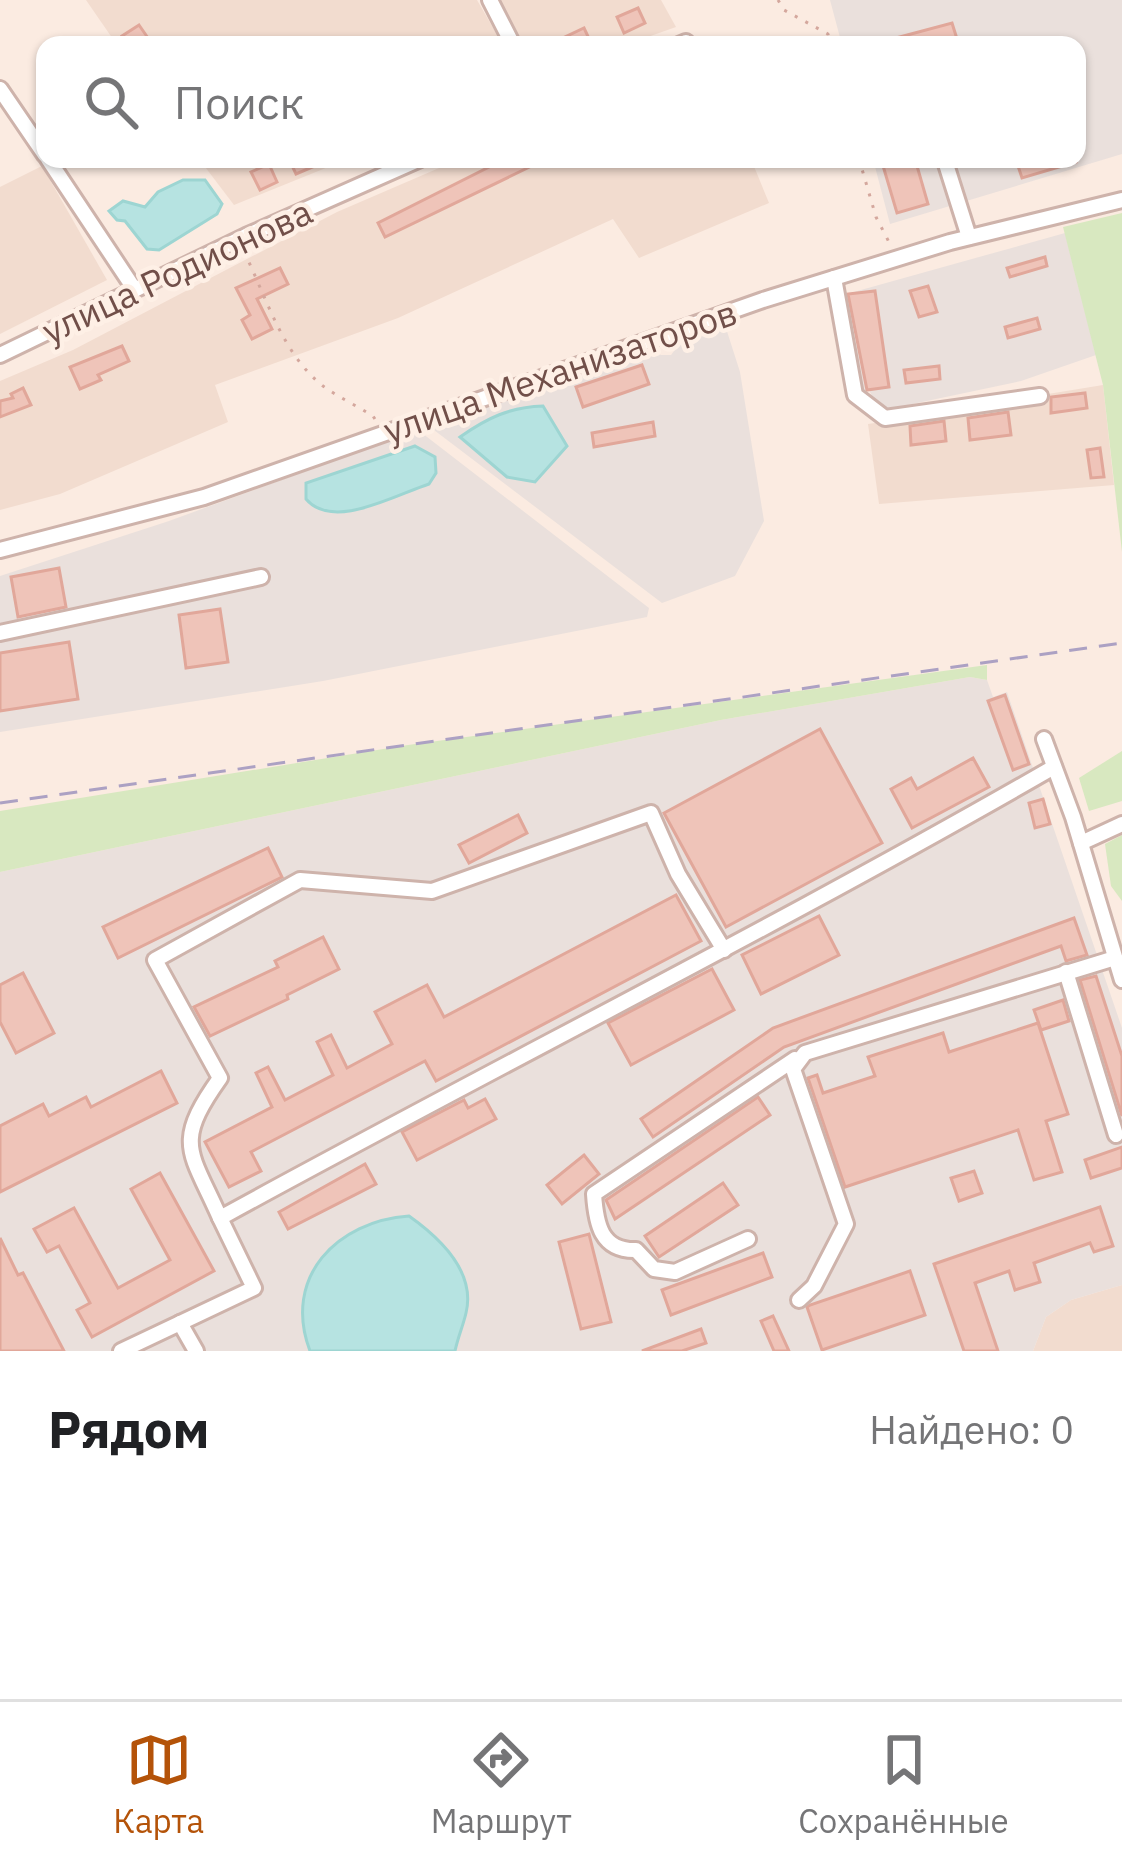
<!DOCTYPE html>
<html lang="ru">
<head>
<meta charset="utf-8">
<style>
	:root { --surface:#fff; --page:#f2f2f2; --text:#202124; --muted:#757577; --line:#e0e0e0; --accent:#b45309 }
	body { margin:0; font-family:"IBM Plex Sans",sans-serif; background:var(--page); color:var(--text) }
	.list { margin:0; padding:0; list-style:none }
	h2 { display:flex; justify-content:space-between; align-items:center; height:156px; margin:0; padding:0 48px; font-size:51px }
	h2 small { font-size:39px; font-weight:400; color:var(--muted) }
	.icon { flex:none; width:66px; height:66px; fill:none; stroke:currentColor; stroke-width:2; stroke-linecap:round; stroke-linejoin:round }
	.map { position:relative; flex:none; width:1122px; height:1351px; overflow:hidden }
	.search { position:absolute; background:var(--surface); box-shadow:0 3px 9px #0004; left:36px; right:36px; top:36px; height:132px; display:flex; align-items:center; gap:30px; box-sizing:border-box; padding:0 42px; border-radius:24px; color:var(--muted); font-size:45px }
	.sheet { height:348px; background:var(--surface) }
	nav { display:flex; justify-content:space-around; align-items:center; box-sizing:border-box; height:168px; border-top:3px solid var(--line); background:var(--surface); font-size:33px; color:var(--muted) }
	nav a { display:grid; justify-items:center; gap:6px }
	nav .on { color:var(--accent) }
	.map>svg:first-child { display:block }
	.residential { fill:#f2dccf }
	.industrial { fill:#eae0dc }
	.green { fill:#d8e8c0 }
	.water { fill:#b6e3e1; stroke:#9dd5d2; stroke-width:3 }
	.building { fill:#efc4b9; stroke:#e1a79a; stroke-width:3 }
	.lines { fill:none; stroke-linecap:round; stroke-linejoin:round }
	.minor-casing { stroke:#ceb3ab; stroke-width:20 }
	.path { stroke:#d4a79d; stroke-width:3; stroke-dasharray:3 9; stroke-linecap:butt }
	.minor { stroke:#fff; stroke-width:14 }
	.rail { stroke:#aca1c3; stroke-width:3; stroke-dasharray:18 12; stroke-linecap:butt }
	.labels { text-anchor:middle; stroke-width:9; stroke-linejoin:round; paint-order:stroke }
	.street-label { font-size:36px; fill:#714f49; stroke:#fef0e6 }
</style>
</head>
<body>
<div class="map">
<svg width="1122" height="1351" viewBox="0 0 1122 1351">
	<rect width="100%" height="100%" fill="#fbebe1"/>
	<g class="residential">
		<polygon points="86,0 477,0 503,45 117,45"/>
		<polygon points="498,0 661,0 676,27 625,45 522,45"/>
		<polygon points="199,159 348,159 234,205"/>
		<polygon points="460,159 751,159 769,203 639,258 613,219 398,318 215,385 228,422 60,494 0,510 0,381 73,350 337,212"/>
		<polygon points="42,166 107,280 0,334 0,187"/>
		<polygon points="1103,385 1114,485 879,504 868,424 1042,399 1048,394"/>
		<polygon points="1122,1285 1122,1351 1033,1351 1046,1317 1071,1300"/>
	</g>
	<g class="industrial">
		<polygon points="830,0 1122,0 1122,154 890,224 873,159 1077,159 1077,45 842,45"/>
		<polygon points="1065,233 1096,355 1021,381 884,410 877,406 869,390 857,392 843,295"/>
		<polygon points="725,325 740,372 764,521 735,576 662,603 430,427 652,349 661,355 671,355 680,343"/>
		<polygon points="418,430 649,608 647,617 323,681 0,732 0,576 169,521"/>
		<polygon points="970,677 987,680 993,697 1007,692 1122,1028 1122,1285 1071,1300 1046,1317 1033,1351 0,1351 0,872 721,720"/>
	</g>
	<g class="green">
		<polygon points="1122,213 1122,552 1103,385 1063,227"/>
		<polygon points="987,665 987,680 970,677 721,720 0,872 0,811 408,745"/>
		<polygon points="1122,751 1122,801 1089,811 1079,778"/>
		<polygon points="1122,835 1122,901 1111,886 1105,844"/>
	</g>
	<g class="water">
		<polygon points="183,180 205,180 222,204 217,214 159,250 147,249 125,221 117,220 109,211 123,201 145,207 158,192"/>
		<path d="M543,406L567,446L535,482L507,477L460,437C487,418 510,407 543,406Z"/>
		<path d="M415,446L435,457L436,473L429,484C395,495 333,531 306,499V483Z"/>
		<path d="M409,1216C440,1238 476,1272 466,1313C463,1326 458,1337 455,1351H310C282,1277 337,1221 409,1216Z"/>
	</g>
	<g class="building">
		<polygon points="638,8 645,23 624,33 617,17"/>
		<polygon points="952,23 957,39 934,45 881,45 881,42"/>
		<polygon points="139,25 148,38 137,45 128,45 122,36"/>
		<polygon points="584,28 592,45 569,45 565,37"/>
		<polygon points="289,159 331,159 296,174"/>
		<polygon points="505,159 544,160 385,237 378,223"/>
		<polygon points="881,159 915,159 928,204 897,213"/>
		<polygon points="1029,159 1075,159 1076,162 1022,178 1017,163"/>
		<polygon points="269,164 277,182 260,190 251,172"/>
		<polygon points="1045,257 1047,266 1010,277 1007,268"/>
		<polygon points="280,268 288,284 257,299 272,329 252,339 242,320 250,315 236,288"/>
		<polygon points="928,286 937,312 919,317 910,291"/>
		<polygon points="875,291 889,387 867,390 848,294"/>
		<polygon points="1037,318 1040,329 1008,338 1005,327"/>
		<polygon points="122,346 129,361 98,375 101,380 80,389 70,367"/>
		<polygon points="642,365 649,384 583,407 576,387"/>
		<polygon points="939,366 940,379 906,383 904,370"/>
		<polygon points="23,388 31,405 0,417 0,401 13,398 11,394"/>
		<polygon points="1085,393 1087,408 1051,413 1051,397"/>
		<polygon points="1008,412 1011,435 970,440 968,418"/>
		<polygon points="944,421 946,441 911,445 910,426"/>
		<polygon points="653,422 655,436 594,447 592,433"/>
		<polygon points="1100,448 1104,477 1091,478 1087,450"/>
		<polygon points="59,568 66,607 18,617 11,577"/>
		<polygon points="220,609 228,662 186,668 179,615"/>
		<polygon points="69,642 78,699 0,711 0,653"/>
		<polygon points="1005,695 1029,764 1013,770 988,701"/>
		<polygon points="820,729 882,843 726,927 664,813"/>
		<polygon points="973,758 989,787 912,828 891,789 911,778 917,789"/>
		<polygon points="1043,799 1050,824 1035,828 1029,803"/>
		<polygon points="518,815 527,833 469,863 459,845"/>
		<polygon points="268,848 282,877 118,958 103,927"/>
		<polygon points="676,895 701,941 436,1081 425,1061 251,1152 261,1171 229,1187 205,1142 272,1107 256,1073 268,1067 285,1100 333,1075 317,1042 331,1035 347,1068 392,1044 375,1012 394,1002 427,985 444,1017"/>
		<polygon points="819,916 839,955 761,994 742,955"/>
		<polygon points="1074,918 1087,955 1066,961 1061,946 784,1047 653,1137 641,1119 773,1028"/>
		<polygon points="323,937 339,969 287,995 288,999 210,1036 194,1007 278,967 275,961"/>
		<polygon points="712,969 734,1010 631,1065 608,1023"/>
		<polygon points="23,973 54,1033 16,1053 0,1022 0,985"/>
		<polygon points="1096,976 1122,1056 1122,1116 1080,980"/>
		<polygon points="1063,1000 1069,1021 1041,1030 1034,1010"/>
		<polygon points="1038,1023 1068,1114 1046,1121 1062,1172 1034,1180 1018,1130 845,1187 808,1078 817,1075 823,1093 875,1076 868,1057 943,1033 949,1052"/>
		<polygon points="161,1071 177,1103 0,1192 0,1126 43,1104 49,1116 86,1097 91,1107"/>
		<polygon points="758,1097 770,1115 615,1219 606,1200"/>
		<polygon points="485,1099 496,1119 417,1160 402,1132 464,1100 468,1108"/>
		<polygon points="1122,1147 1122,1168 1091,1178 1085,1160"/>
		<polygon points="584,1155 599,1174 562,1204 547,1185"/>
		<polygon points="365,1164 376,1184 288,1229 279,1212"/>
		<polygon points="974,1171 982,1193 959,1201 951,1178"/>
		<polygon points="160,1173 214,1271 92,1337 77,1310 90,1303 59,1246 47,1252 34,1229 74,1208 118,1288 170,1260 131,1189"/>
		<polygon points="723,1183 738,1205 659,1257 645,1236"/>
		<polygon points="1100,1207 1113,1246 1094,1252 1090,1243 1034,1263 1040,1282 1015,1290 1009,1271 975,1283 998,1351 964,1351 934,1264"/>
		<polygon points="589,1234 611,1322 581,1329 559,1242"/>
		<polygon points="0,1238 18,1275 23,1273 64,1351 0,1351"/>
		<polygon points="763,1253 772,1277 671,1315 662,1290"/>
		<polygon points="910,1271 925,1315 822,1350 807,1307 810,1305"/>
		<polygon points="773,1316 789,1351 774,1351 761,1321"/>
		<polygon points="701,1329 706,1343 682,1351 642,1351"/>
	</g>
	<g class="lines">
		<g class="minor-casing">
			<g id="minor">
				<polyline points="490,0 513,45"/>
				<polyline points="679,45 686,42"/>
				<polyline points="0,89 45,155"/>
				<polyline points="48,159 135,290"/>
				<polyline points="945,161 969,237"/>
				<polyline points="834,278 855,395 885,418 1040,396"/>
				<polyline points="0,355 246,236 420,159"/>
				<polyline points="0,550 204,497 763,300 950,242 1122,200"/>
				<polyline points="0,633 261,577"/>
				<polyline points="1044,739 1073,817 1122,980"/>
				<polyline points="1081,843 1122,824"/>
				<polyline points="1066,972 1116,1135"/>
				<path d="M220,1218C190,1150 173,1144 220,1078L155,960L300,880L432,891L651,813L678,874L724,950"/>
				<path d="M748,1239L675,1272L654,1269L636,1250C601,1251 596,1224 594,1194L795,1059"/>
				<polyline points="799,1300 814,1286 846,1224 793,1069 805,1053 1115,958"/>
				<polyline points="180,1323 196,1351"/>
				<path d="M121,1351L254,1288L220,1218C497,1066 780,925 1054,767"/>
			</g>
		</g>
		<g class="path">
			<polyline points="778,0 784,10 828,34 830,45"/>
			<polyline points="859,159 876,217 891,246"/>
			<path d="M244,252C266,296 282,354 323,386C338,397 357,406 373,416L378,424"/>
		</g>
		<use href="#minor" class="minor"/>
		<polyline class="rail" points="0,803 1122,643"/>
	</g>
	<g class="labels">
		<g class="street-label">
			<text transform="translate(177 271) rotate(-25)" y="13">улица Родионова</text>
			<text transform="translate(560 371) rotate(-19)" y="13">улица Механизаторов</text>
		</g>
	</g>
</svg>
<div class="search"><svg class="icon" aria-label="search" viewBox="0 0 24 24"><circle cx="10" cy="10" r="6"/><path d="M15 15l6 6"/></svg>Поиск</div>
</div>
<section class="sheet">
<h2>Рядом<small>Найдено: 0</small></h2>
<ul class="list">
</ul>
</section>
<nav>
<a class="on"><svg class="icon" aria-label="map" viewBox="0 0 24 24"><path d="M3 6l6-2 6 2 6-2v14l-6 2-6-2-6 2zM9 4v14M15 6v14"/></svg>Карта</a>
<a><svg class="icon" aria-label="directions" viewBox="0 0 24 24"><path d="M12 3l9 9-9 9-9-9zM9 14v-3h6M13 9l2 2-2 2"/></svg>Маршрут</a>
<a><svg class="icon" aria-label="saved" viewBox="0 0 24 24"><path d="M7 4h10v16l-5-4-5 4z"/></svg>Сохранённые</a>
</nav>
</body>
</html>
